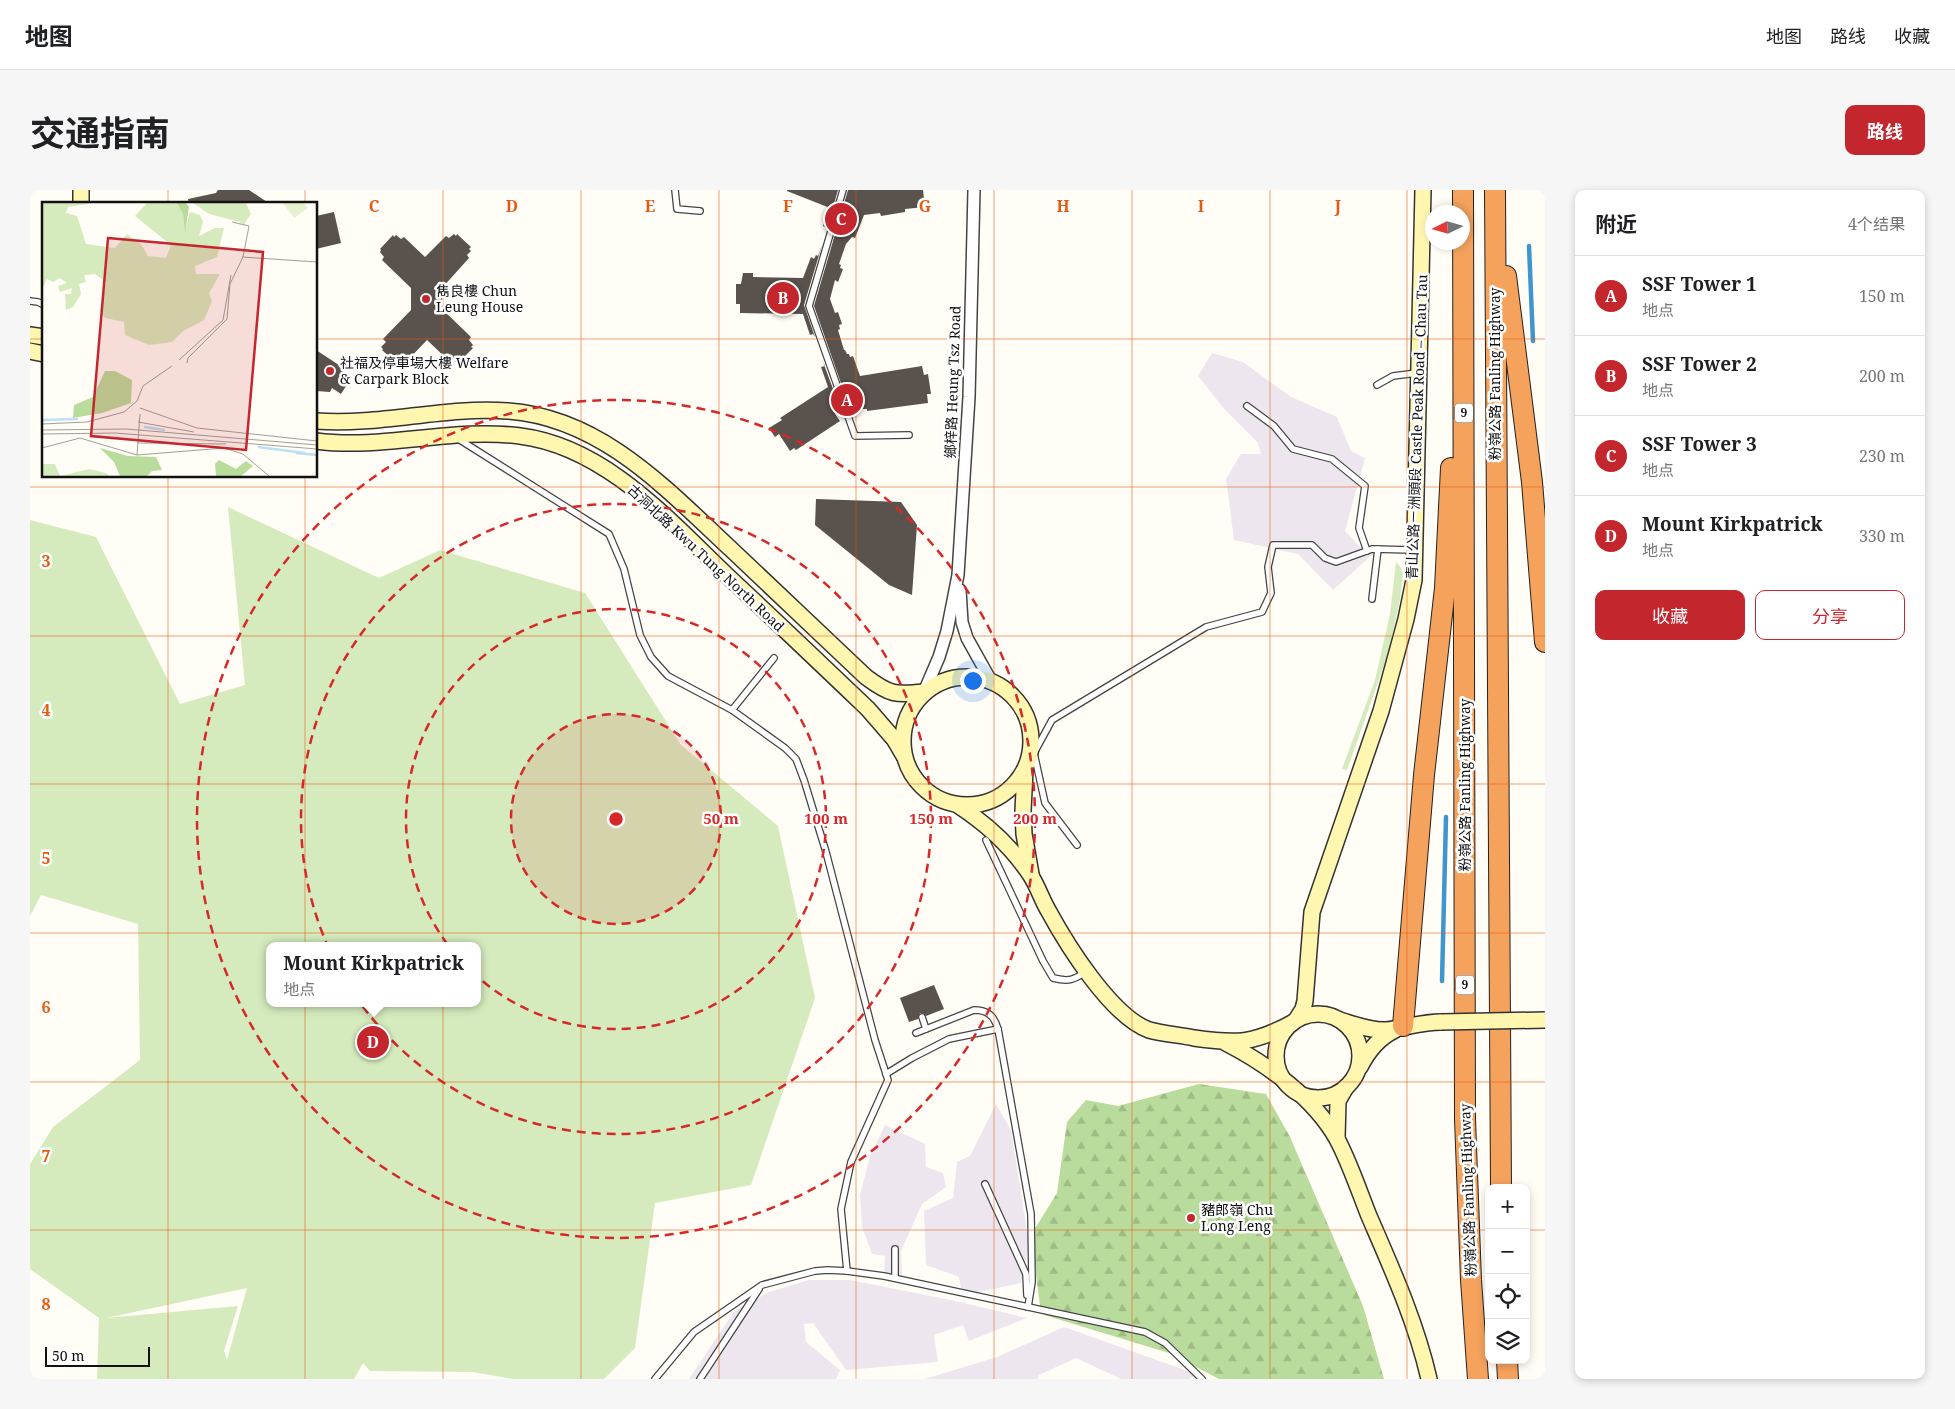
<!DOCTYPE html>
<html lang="zh">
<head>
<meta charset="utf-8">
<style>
	:root { --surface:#fff; --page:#f6f6f6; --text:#202124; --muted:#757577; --line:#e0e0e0; --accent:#c4262e }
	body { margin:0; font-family:"Noto Serif","Noto Sans SC",serif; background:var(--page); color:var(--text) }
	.controls { position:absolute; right:15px; bottom:15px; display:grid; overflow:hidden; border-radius:10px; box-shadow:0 2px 8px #0003 }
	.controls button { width:45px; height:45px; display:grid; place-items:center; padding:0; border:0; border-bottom:1px solid var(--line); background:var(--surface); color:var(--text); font:25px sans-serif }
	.compass { position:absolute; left:1395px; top:15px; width:45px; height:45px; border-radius:50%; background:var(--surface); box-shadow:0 2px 8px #0003; rotate:265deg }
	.scale { position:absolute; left:15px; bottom:12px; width:105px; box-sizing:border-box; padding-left:5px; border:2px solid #111; border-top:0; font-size:14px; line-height:18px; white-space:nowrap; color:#111; -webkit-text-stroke:4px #fff; paint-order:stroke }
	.you { position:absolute; left:942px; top:490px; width:18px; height:18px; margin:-12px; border:4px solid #fff; border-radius:50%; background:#1a73e8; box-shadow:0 0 0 8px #1a73e833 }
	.badge { display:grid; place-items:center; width:32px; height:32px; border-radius:50%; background:var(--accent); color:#fff; font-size:16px; font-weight:700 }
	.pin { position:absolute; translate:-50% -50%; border:2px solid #fff; box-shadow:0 1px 5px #0006 }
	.popup { position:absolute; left:236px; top:752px; width:215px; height:65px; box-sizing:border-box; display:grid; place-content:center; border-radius:10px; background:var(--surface); filter:drop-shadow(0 1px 4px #0005); font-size:16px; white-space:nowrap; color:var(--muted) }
	.popup b { font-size:19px; color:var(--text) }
	.popup::after { content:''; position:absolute; left:50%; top:100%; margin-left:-10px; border:10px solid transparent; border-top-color:var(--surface) }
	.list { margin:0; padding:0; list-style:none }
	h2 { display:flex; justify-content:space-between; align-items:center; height:65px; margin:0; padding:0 20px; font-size:21px }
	h2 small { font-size:16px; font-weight:400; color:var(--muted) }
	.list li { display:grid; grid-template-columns:32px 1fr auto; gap:15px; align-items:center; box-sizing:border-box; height:80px; padding:0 20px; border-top:1px solid var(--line) }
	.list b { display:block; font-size:19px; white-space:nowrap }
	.list p { margin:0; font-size:16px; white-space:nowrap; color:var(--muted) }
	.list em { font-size:16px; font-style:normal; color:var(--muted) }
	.actions { display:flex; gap:10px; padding:15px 20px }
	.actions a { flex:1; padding:11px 0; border:1px solid var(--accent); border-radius:10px; text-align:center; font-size:18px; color:var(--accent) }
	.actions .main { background:var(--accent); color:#fff }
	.icon { flex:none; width:28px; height:28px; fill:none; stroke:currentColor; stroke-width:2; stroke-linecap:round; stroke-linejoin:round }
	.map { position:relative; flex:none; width:1515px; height:1189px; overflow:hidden; border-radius:10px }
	header { display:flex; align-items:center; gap:30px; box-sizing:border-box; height:70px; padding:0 25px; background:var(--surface); border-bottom:1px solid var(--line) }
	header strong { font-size:24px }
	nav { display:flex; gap:28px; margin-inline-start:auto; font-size:18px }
	.intro { display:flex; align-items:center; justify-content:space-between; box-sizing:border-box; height:120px; padding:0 30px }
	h1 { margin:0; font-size:35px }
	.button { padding:12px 22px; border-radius:10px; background:var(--accent); color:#fff; font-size:18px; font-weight:700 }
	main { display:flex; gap:30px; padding:0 30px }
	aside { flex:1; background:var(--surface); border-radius:10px; box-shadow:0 2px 8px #0003 }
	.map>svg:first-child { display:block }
	.industrial { fill:#eee6ef }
	.grass { fill:#d5ebbd; fill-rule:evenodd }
	.forest { fill:url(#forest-firs) }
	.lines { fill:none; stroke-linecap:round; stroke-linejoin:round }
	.stream { stroke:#3f96cf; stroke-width:4.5 }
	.building { fill:#5a524d }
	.lane-casing { stroke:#444; stroke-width:8 }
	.street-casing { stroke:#444; stroke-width:14 }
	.secondary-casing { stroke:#333; stroke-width:18 }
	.highway-casing { stroke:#222; stroke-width:22 }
	.lane { stroke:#fff; stroke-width:5.5 }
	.street { stroke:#fff; stroke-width:11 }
	.secondary { stroke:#fff6b0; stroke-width:15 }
	.highway { stroke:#f5a25d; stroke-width:20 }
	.secondary-bridge-casing { stroke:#333; stroke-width:18; stroke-linecap:butt }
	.secondary-bridge { stroke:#fff6b0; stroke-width:15 }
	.grid { fill:none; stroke:#e8590c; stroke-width:1; stroke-opacity:0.55 }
	.ring { fill:none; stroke:#d62828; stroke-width:2.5; stroke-dasharray:9 6 }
	.poi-dot { fill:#c4262e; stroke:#fff; stroke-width:2 }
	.labels { text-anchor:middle; stroke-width:5; stroke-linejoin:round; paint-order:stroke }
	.shield { fill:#fff; stroke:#585858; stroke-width:1 }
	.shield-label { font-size:12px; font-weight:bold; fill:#111 }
	.poi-label { font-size:14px; fill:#111; stroke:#fff; text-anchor:start }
	.street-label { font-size:14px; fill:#111; stroke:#fff }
	.inset-river { fill:none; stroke:#b9e0f7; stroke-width:2.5 }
	.inset-road { fill:none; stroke:#a09f9a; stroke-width:1 }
	.view { fill:#c4262e; fill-opacity:0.15; stroke:#c4262e; stroke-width:2.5 }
	.inset-edge { fill:none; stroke:#111; stroke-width:2.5 }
	.grid-label { font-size:16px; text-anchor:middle; font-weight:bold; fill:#e8590c; stroke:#fff; stroke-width:5; stroke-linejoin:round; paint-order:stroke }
	.centre { fill:#d62828; stroke:#fff; stroke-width:2.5 }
	.ring-label { font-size:15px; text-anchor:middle; font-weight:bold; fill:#d62828; stroke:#fff; stroke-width:5; stroke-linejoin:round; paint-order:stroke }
</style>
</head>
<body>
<header>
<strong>地图</strong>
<nav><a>地图</a><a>路线</a><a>收藏</a></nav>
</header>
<div class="intro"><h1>交通指南</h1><a class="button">路线</a></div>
<main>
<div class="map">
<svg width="1515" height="1189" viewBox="0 0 1515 1189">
	<defs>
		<pattern id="forest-firs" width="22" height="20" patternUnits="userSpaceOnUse" patternTransform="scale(1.25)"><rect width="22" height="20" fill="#b9dc9c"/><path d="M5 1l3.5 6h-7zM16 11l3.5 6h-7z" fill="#9ebc85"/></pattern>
	</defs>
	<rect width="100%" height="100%" fill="#fffdf5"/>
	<g class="industrial">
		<polygon points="1182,163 1213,172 1261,207 1307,227 1321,261 1335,268 1315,341 1334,361 1345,362 1303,400 1268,364 1204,350 1196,289 1211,264 1231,264 1228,253 1195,220 1168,186"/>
		<polygon points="966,914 981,940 999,1054 991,1093 944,1103 931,1098 929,1087 896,1075 894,1021 923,1008 927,972 940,966"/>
		<polygon points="855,935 895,954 896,977 913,983 916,997 892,1014 871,1061 872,1086 854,1083 855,1066 842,1064 832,1037 830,1005 840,966"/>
		<polygon points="779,1090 820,1090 921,1110 997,1128 939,1151 933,1135 904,1145 908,1172 816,1180 783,1133 774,1134 776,1152 810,1180 806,1189 659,1189 705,1120 739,1102"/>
		<polygon points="1034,1137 1166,1184 1160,1189 1091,1189 1046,1168 1009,1185 1008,1189 895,1189 967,1167"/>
	</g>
	<g class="grass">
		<path d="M198,317L349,388L410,360L555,403L651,555L748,636L785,808L721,995L625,1013L605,1158L574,1189H483L442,1182L340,1181L333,1173L324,1189H67L69,1128L0,1079V974L23,937L110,870L108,734L11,705L0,726V330L66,347L150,514L215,495ZM239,756H447V813H239ZM217,1098L197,1170L194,1161L208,1116L76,1128Z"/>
		<polygon points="1366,372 1371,378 1373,384 1370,410 1357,467 1317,580 1312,579 1345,490 1360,424"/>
	</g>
	<polygon class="forest" points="1169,894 1236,904 1260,947 1333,1116 1354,1189 1189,1189 1139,1163 1011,1124 1001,1045 1027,1003 1037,932 1056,910 1088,916"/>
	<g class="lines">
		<g class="stream">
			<polyline points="1499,56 1503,151"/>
			<polyline points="1412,791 1416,627"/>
		</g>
	</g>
	<g class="building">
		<polygon points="188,0 219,0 240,14 159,14 158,9 186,3"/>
		<polygon points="757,0 808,0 796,41 797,38 793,36 800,18 757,1"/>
		<polygon points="818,0 893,0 895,17 875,19 875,22 851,26 850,23 834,25 825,48 822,47 816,54 809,74 811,75 810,78 813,79 808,92 805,90 800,109 805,123 808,122 812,134 809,135 810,139 808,140 814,160 815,160 817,164 819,164 820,167 823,166 830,186 892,176 894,185 898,184 901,204 897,204 898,213 837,221 837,219 831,219 830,212 820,219 784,116"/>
		<polygon points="304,22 311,53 286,59 286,26"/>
		<polygon points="424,44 426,46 427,44 441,57 439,59 441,61 437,65 439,68 412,98 412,119 441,147 439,150 443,155 441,157 443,158 429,172 428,171 426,173 422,168 419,171 397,150 376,172 374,169 369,174 367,172 366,173 352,160 353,159 351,157 356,152 353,149 381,120 381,98 352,70 354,67 350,62 351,60 350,59 363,45 364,47 366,45 371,49 374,47 395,67 416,46 419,48"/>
		<polygon points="792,55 774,115 785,147 783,144 780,145 773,124 710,123 710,114 706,114 706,94 711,94 713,83 723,83 723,87 773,88 781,67 784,69 786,65 788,66"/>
		<polygon points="286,160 315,179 311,184 320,190 311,204 302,198 300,202 286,201"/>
		<polygon points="793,172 812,223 805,224 810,231 766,260 764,258 760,261 749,244 745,247 739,238 752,230 750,228 798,197 791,177 795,176"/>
		<polygon points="786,309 871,312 887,335 882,405 859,395 785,335"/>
		<polygon points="904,795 914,819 896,826 893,823 890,823 888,829 879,832 870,808"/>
	</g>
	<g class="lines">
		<g class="lane-casing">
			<g id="lane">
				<polyline points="645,0 647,19 670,21"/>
				<polyline points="813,0 779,116 825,246 879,245"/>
				<polyline points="0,111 8,112 14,115"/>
				<polyline points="1347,195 1363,186 1387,183"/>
				<polyline points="1217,216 1244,236 1263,259 1302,269 1335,296 1329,338 1337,361"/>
				<polyline points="430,250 579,344 594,379 610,445 621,467 638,486 702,520 755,558 766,569 774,590 796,662 845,850 858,890 821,972 811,1019 817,1081 798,1080 785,1081 732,1095 664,1142 625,1189"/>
				<polyline points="1342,409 1348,359"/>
				<polyline points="702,520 744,468"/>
				<path d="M956,650L1013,771L1023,788C1039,792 1044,790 1057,781"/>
				<polyline points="1047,655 1015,613 1004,563 1022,530 1176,437 1232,422 1241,403 1238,377 1243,355 1282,355 1295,368 1306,372 1342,359 1383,360"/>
				<polyline points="892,827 896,839"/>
				<path d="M886,843L944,820C957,820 964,825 968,839"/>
				<polyline points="856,884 882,868 919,849 968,839 1001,1024 1002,1092 998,1117"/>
				<polyline points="955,994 996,1084 997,1105"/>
				<polyline points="865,1059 865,1088"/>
				<polyline points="817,1081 854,1086 1115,1142 1135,1153 1172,1189"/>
				<polyline points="670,1189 729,1099"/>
			</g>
		</g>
		<g class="street-casing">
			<g id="street">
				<polyline points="930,400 932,432 937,448 961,491"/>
				<polyline points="894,502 909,467 917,441 928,385 939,207 944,0"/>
			</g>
		</g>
		<g class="secondary-casing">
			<g id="secondary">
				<polyline points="51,0 51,14"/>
				<polyline points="0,145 14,147"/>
				<polyline points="0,161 14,164"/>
				<path d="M286,231C351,236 414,216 478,221C573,228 638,301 704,362C748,404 792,445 836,487C860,505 865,505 894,502"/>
				<path d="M286,251C354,260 422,237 490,246C578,257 643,335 704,392C749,434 794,477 838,519L864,549L874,566"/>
				<circle cx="937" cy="551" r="64"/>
				<polyline points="995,580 993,621 994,644 1001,684"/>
				<path d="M929,616C958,635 982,657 1001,686C1008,697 1012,710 1018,720C1037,755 1081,826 1119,840C1133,844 1150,845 1164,848C1207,854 1223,854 1262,833"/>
				<circle cx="1288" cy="866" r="42"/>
				<polyline points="1266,830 1273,819 1275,811 1282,722 1351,521 1376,429 1384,390 1393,0"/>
				<path d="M1313,831C1326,835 1342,841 1356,840C1375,838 1392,832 1411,832"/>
				<path d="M1196,853C1237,874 1284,908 1307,949C1319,971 1329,1001 1339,1026C1362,1079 1386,1132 1399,1189"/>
				<path d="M1330,877C1338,861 1348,848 1365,840"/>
				<polyline points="1307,948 1308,911 1316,897"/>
			</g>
		</g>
		<g class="highway-casing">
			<g id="highway">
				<polyline points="1433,0 1435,929 1441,1090 1448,1189"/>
				<polyline points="1465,0 1471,998"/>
				<polyline points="1476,86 1502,292 1515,452"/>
				<polyline points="1373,836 1394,585 1415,398 1421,278"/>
				<polyline points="1477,1170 1478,1189"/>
			</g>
		</g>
		<use href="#lane" class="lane"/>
		<use href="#street" class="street"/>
		<use href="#secondary" class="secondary"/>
		<use href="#highway" class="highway"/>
		<g class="secondary-bridge-casing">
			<polyline id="secondary-bridge" points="1411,832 1515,830"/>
		</g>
		<use href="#secondary-bridge" class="secondary-bridge"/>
	</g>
	<path class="grid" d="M138,0V14M275,0V14M413,0V1189M551,0V1189M689,0V1189M826,0V1189M964,0V1189M1102,0V1189M1240,0V1189M1377,0V1189M0,149H14M286,149H1515M138,286V1189M275,286V1189M0,297H1515M0,446H1515M0,594H1515M0,743H1515M0,892H1515M0,1040H1459M1496,1040H1515"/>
	<circle cx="586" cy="629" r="105" fill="#d62828" fill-opacity=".12"/>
	<g class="ring">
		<circle cx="586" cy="629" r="105"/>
		<circle cx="586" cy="629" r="210"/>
		<circle cx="586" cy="629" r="315"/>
		<circle cx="586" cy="629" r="419"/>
	</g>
	<g class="poi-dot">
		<circle cx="396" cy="109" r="5"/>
		<circle cx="300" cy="181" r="5"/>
		<circle cx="1161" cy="1028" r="5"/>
	</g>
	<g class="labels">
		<g class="shield">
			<rect x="1425" y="213.5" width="18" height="19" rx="4"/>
			<rect x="1426" y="785.5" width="18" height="19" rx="4"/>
		</g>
		<g class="shield-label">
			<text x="1434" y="227">9</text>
			<text x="1435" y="799">9</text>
		</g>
		<g class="poi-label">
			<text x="406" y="106">雋良樓 Chun<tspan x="406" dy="16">Leung House</tspan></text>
			<text x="310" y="178">社福及停車場大樓 Welfare<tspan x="310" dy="16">&amp; Carpark Block</tspan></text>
			<text x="1171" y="1025">豬郎嶺 Chu<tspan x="1171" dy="16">Long Leng</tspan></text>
		</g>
		<g class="street-label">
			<text transform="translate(1465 184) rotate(-90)" y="5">粉嶺公路 Fanling Highway</text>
			<text transform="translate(923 192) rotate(-88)" y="5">鄉梓路 Heung Tsz Road</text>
			<text transform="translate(1387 237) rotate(-88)" y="5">青山公路－洲頭段 Castle Peak Road – Chau Tau</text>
			<text transform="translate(676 368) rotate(43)" y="5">古洞北路 Kwu Tung North Road</text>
			<text transform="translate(1435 595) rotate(-90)" y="5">粉嶺公路 Fanling Highway</text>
			<text transform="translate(1438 1000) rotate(-92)" y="5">粉嶺公路 Fanling Highway</text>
		</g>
	</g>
	<g transform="translate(12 12)">
		<rect width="275" height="275" fill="#fffdf5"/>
		<path d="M0,1H51L26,5L24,11L35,14L44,42L73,46L85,32L99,42L106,54L124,56L129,43L93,14L105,1H135L141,11L143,29L148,10L158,13L161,20L157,34L173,26H182L175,55L153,64L154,72H178L167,91L170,99L162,118L141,129L130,140L107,143L83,133L82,120L63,116L58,109L64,80L53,72L42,73L44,80L37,82L39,92L31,105L24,108L23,92H29L30,86L18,90L16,84L25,81L18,76L11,80L5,77L0,87ZM151,1H204L209,12L201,24L198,20L167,12ZM0,262H13L18,274H0ZM47,267L64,271L67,274H19Z" fill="#d5ebbd"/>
		<path d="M135,1H144L147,5L143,31L141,12ZM63,169H73L90,178L89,201L60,211L31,216L32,203L51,195ZM58,246L86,254L114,255L120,268L110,269L105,274H78L72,260ZM177,258L194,267L204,259L211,264L199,274H174L173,262Z" fill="#b9dc9c"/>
		<path d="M241,1H262L266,6L252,16Z" fill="#e6f2cf"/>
		<path class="inset-river" d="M0,218L36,217M102,225L123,228M216,245L263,251M254,251L275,253"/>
		<path class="inset-road" d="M190,20L207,24M200,55L275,60M137,158L181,118L189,73M145,161L146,156L185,117L188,82L201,55L207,24M98,206L155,226L275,239M96,220L152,230M0,222L45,220L82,210L95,199L101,184L130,164M0,228L84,227L275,243M0,232L73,231L275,247M95,241L184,242M0,246L38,236L95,253L182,246L201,252L227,274M95,253L98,212"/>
		<path class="view" d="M66,36L221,50L204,248L49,234Z"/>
		<rect width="275" height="275" class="inset-edge"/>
	</g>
	<g class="grid-label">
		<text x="344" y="22">C</text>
		<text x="482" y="22">D</text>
		<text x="620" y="22">E</text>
		<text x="758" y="22">F</text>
		<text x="895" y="22">G</text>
		<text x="1033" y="22">H</text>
		<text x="1171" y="22">I</text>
		<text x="1308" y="22">J</text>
		<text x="16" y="377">3</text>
		<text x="16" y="526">4</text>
		<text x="16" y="674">5</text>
		<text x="16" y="823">6</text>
		<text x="16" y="972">7</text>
		<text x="16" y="1120">8</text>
	</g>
	<circle cx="586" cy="629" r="8" class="centre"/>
	<g class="ring-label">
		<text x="691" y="634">50 m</text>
		<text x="796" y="634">100 m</text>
		<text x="901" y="634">150 m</text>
		<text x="1005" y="634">200 m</text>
	</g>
</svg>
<div class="controls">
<button>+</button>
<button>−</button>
<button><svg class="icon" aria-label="locate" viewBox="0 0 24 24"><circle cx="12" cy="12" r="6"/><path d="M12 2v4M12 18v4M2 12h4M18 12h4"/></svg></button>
<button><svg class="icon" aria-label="layers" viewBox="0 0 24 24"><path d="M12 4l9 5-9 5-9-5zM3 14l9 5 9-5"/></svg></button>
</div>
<svg class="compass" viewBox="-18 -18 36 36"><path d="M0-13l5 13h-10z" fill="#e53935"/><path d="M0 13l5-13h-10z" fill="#757577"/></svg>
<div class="scale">50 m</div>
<div class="you"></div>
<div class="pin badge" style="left:817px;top:210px">A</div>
<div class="pin badge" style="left:753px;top:108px">B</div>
<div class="pin badge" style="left:811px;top:29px">C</div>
<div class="pin badge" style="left:343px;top:852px">D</div>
<div class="popup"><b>Mount Kirkpatrick</b>地点</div>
</div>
<aside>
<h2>附近<small>4个结果</small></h2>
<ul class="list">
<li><span class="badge">A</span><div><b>SSF Tower 1</b><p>地点</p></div><em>150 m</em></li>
<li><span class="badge">B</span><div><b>SSF Tower 2</b><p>地点</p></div><em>200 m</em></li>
<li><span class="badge">C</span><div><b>SSF Tower 3</b><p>地点</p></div><em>230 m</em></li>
<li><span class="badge">D</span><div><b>Mount Kirkpatrick</b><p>地点</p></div><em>330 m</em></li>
</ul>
<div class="actions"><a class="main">收藏</a><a>分享</a></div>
</aside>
</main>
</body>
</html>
